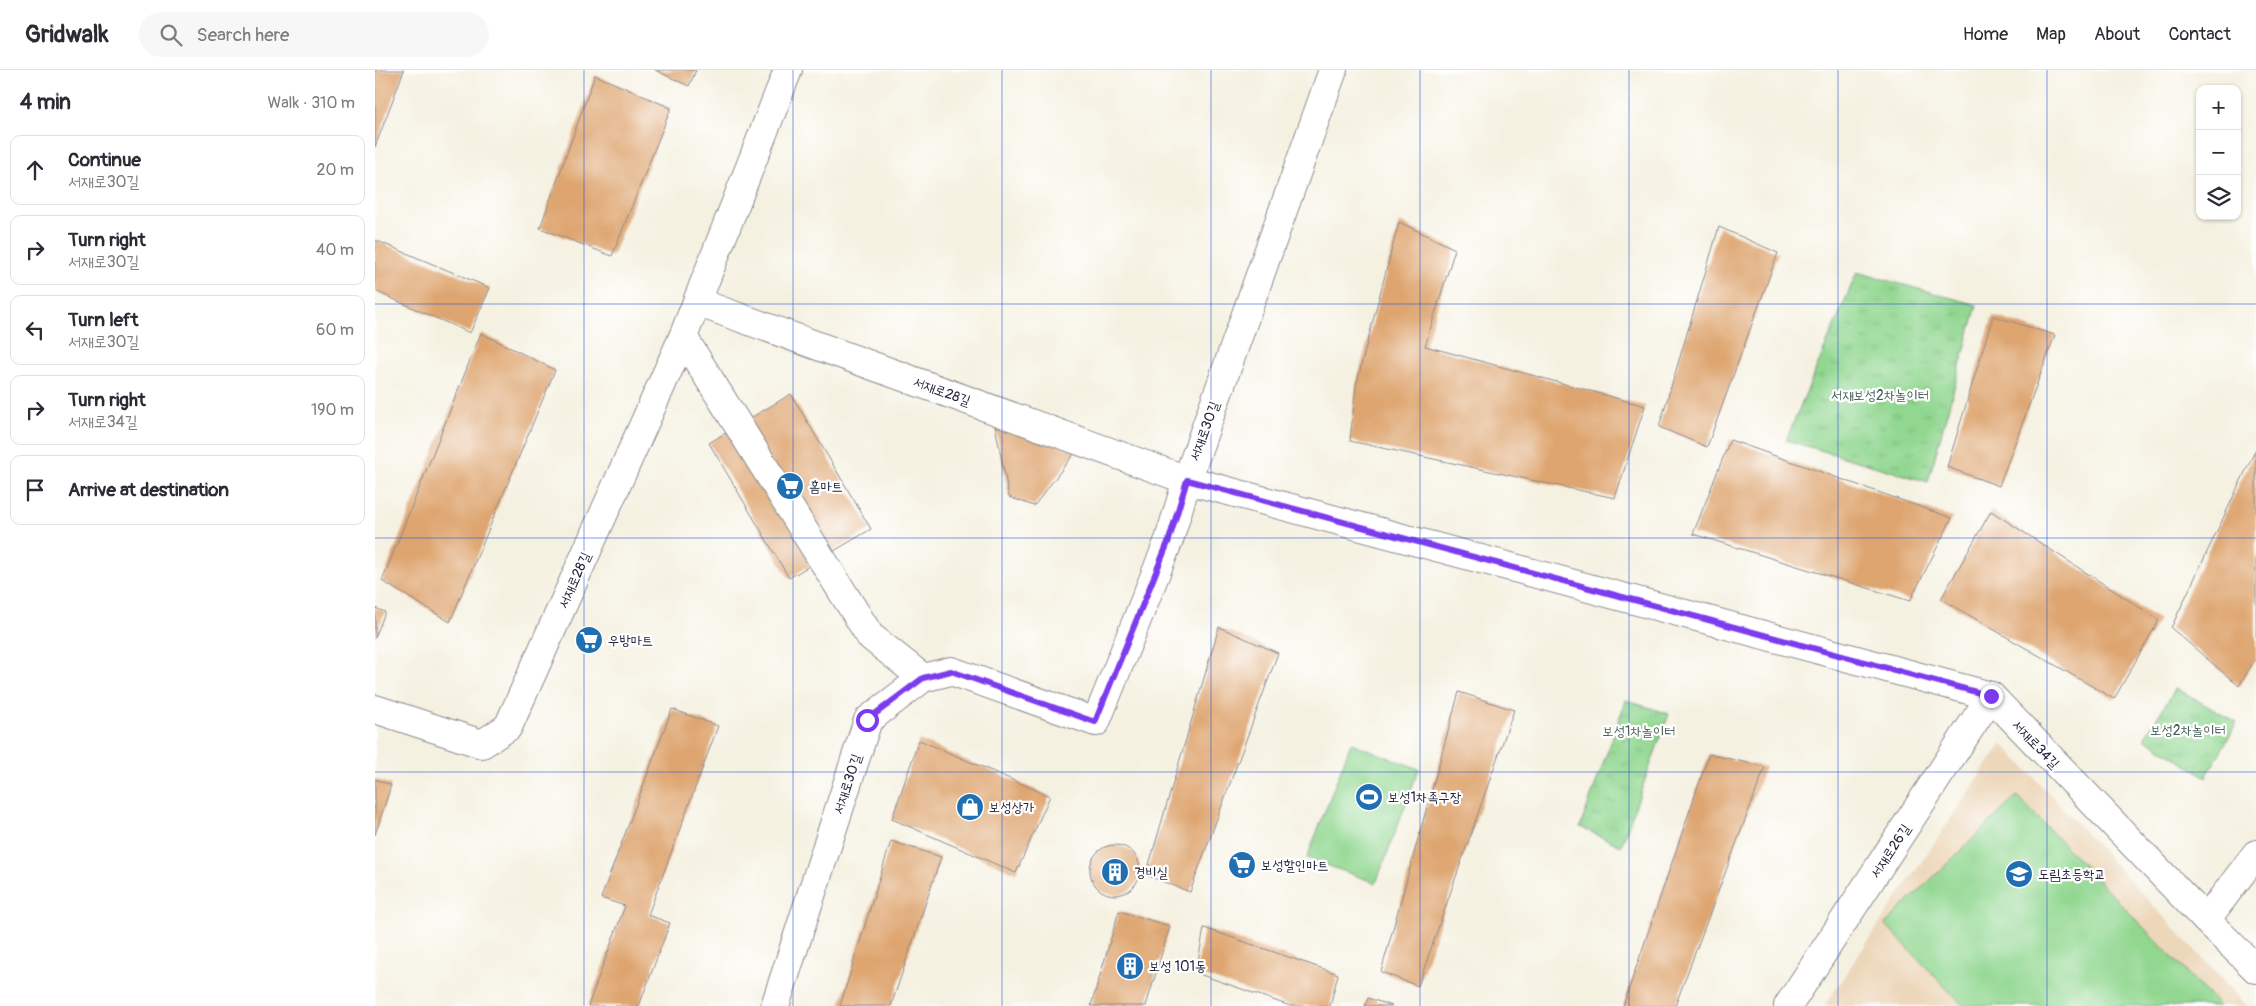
<!DOCTYPE html>
<html lang="en">
<head>
<meta charset="utf-8">
<style>
	:root { --surface:#fff; --page:#f7f7f7; --text:#2b2b33; --muted:#7c7c81; --line:#e1e1e2 }
	body { margin:0; font-family:Pangolin,"Poor Story",sans-serif; background:var(--page); color:var(--text) }
	.controls { position:absolute; right:15px; top:15px; display:grid; overflow:hidden; border-radius:10px; box-shadow:0 1px 4px #0004 }
	.controls button { width:45px; height:45px; display:grid; place-items:center; padding:0; border:0; border-bottom:1px solid var(--line); background:var(--surface); color:var(--text); font:25px sans-serif }
	.stop { position:absolute; width:15px; height:15px; margin:-11px; border:4px solid #7c3aed; border-radius:50%; background:#fff }
	.stop.end { background:#7c3aed; border-color:#fff; box-shadow:0 1px 5px #0008 }
	.list { margin:0; padding:0; list-style:none }
	h2 { display:flex; justify-content:space-between; align-items:center; height:65px; margin:0; padding:0 20px; font-size:21px }
	h2 small { font-size:16px; font-weight:400; color:var(--muted) }
	.list li { display:grid; grid-template-columns:32px 1fr auto; gap:15px; align-items:center; box-sizing:border-box; height:70px; margin:0 10px 10px; padding:0 10px; border:1px solid var(--line); border-radius:10px }
	.list b { display:block; font-size:19px; white-space:nowrap }
	.list p { margin:0; font-size:16px; white-space:nowrap; color:var(--muted) }
	.list em { font-size:16px; font-style:normal; color:var(--muted) }
	.icon { flex:none; width:28px; height:28px; fill:none; stroke:currentColor; stroke-width:2; stroke-linecap:round; stroke-linejoin:round }
	.map { position:relative; flex:none; width:1881px; height:936px; overflow:hidden }
	header { display:flex; align-items:center; gap:30px; box-sizing:border-box; height:70px; padding:0 25px; background:var(--surface); border-bottom:1px solid var(--line) }
	header strong { font-size:24px }
	nav { display:flex; gap:28px; margin-inline-start:auto; font-size:18px }
	.search { width:350px; height:45px; background:var(--page); display:flex; align-items:center; gap:12px; box-sizing:border-box; padding:0 18px; border-radius:28px; color:var(--muted); font-size:19px }
	main { display:flex }
	aside { flex:1; background:var(--surface) }
	.map>svg:first-child { display:block }
	.built { fill:#edd7ba }
	.grass { fill:url(#grass-tufts); stroke:#5a7c66 }
	.garden { fill:#91d790; stroke:#5a7c66 }
	.building { fill:#dea56f }
	.lines { fill:none; stroke-linecap:round; stroke-linejoin:round }
	.minor-casing { stroke:#8c8a8e; stroke-width:30 }
	.minor { stroke:#fff; stroke-width:28 }
	.route { stroke:#7c3aed; stroke-width:6 }
	.grid { fill:none; stroke:#1d4ed8; stroke-width:1; stroke-opacity:0.55 }
	.labels { text-anchor:middle; stroke-width:4.5; stroke-linejoin:round; paint-order:stroke }
	.street-label { font-size:14px; fill:#22223b; stroke:#fff }
	.park-label { font-size:14px; fill:#496159; stroke:#fff }
	.poi-label { font-size:14px; fill:#22223b; stroke:#fff; text-anchor:start }
</style>
</head>
<body>
<header>
<strong>Gridwalk</strong>
<div class="search"><svg class="icon" aria-label="search" viewBox="0 0 24 24"><circle cx="10" cy="10" r="6"/><path d="M15 15l6 6"/></svg>Search here</div>
<nav><a>Home</a><a>Map</a><a>About</a><a>Contact</a></nav>
</header>
<main>
<aside>
<h2>4 min<small>Walk · 310 m</small></h2>
<ul class="list">
<li><svg class="icon" aria-label="ahead" viewBox="0 0 24 24"><path d="M12 20V5M6 11l6-6 6 6"/></svg><div><b>Continue</b><p>서재로30길</p></div><em>20 m</em></li>
<li><svg class="icon" aria-label="right" viewBox="0 0 24 24"><path d="M7 20v-9h11M14 6l5 5-5 5"/></svg><div><b>Turn right</b><p>서재로30길</p></div><em>40 m</em></li>
<li><svg class="icon" aria-label="left" viewBox="0 0 24 24"><path d="M17 20v-9H6M10 6l-5 5 5 5"/></svg><div><b>Turn left</b><p>서재로30길</p></div><em>60 m</em></li>
<li><svg class="icon" aria-label="right" viewBox="0 0 24 24"><path d="M7 20v-9h11M14 6l5 5-5 5"/></svg><div><b>Turn right</b><p>서재로34길</p></div><em>190 m</em></li>
<li><svg class="icon" aria-label="arrive" viewBox="0 0 24 24"><path d="M6 21V4h12l-3 4 3 4H6"/></svg><div><b>Arrive at destination</b></div></li>
</ul>
</aside>
<div class="map">
<svg width="1881" height="936" viewBox="0 0 1881 936">
	<defs>
		<pattern id="grass-tufts" width="24" height="20" patternUnits="userSpaceOnUse" patternTransform="scale(1.25)"><rect width="24" height="20" fill="#91d790"/><path d="M3 7l-1-3M5 7V3M7 7l1-3M15 17l-1-3M17 17v-4M19 17l1-3" fill="none" stroke="#7db87d"/></pattern>
	</defs>
	<rect width="100%" height="100%" fill="#fff"/>
	<filter id="ink" filterUnits="userSpaceOnUse"><feTurbulence type="fractalNoise" baseFrequency=".02" numOctaves="2"/><feDisplacementMap in="SourceGraphic" scale="10" xChannelSelector="R" yChannelSelector="G"/><feConvolveMatrix kernelMatrix="1 2 1 2 8 2 1 2 1" color-interpolation-filters="sRGB"/></filter>
	<filter id="wash" filterUnits="userSpaceOnUse"><feTurbulence type="fractalNoise" baseFrequency=".0096" numOctaves="4" result="noise"/><feDisplacementMap in="SourceGraphic" scale="20" xChannelSelector="R" yChannelSelector="G"/><feGaussianBlur stdDeviation="1.12" result="paint"/><feColorMatrix in="noise" values="0 0 0 0 0 0 0 0 0 0 0 0 0 0 0 0 0 1.4 0 .05"/><feComposite in="paint" operator="in"/></filter>
	<g filter="url(#wash)">
		<rect width="100%" height="100%" fill="#f5f1e1"/>
		<polygon class="built" points="1627,673 1872,936 1449,936"/>
		<g class="grass">
			<polygon points="1482,202 1602,235 1553,412 1411,370"/>
			<polygon points="1801,618 1862,653 1831,707 1769,668"/>
			<polygon points="1251,630 1294,644 1246,776 1205,757"/>
		</g>
		<g class="garden">
			<polygon points="976,673 1044,699 1001,813 932,788"/>
			<polygon points="1642,726 1844,936 1588,936 1510,854"/>
		</g>
		<g id="blocks">
			<g class="building">
				<polygon points="0,0 29,0 0,77"/>
				<polygon points="280,0 321,0 314,16"/>
				<polygon points="220,5 296,38 237,186 165,158"/>
				<polygon points="1024,152 1080,179 1050,276 1270,336 1240,428 975,371 981,315"/>
				<polygon points="1344,157 1403,183 1332,377 1284,357"/>
				<polygon points="0,170 115,218 95,263 0,221"/>
				<polygon points="1618,246 1680,265 1624,416 1572,397"/>
				<polygon points="106,263 180,300 75,552 7,511"/>
				<polygon points="416,324 496,459 414,508 334,373"/>
				<polygon points="620,355 701,381 659,436 634,427"/>
				<polygon points="1355,370 1577,448 1535,531 1318,464"/>
				<polygon points="1881,379 1881,588 1864,616 1796,558"/>
				<polygon points="1616,441 1784,550 1739,629 1566,529"/>
				<polygon points="0,538 10,542 0,568"/>
				<polygon points="844,557 903,583 815,822 771,805"/>
				<polygon points="1084,622 1139,640 1043,916 1006,902"/>
				<polygon points="297,639 343,656 273,845 295,853 264,936 213,936 250,836 226,828"/>
				<polygon points="544,670 675,726 641,803 517,749"/>
				<polygon points="1334,684 1390,697 1300,936 1248,936"/>
				<polygon points="0,709 16,715 0,765"/>
				<polygon points="516,771 566,787 516,936 465,936"/>
				<circle cx="740" cy="800" r="25"/>
				<polygon points="744,841 795,856 771,936 716,936"/>
				<polygon points="829,858 963,904 955,936 915,936 821,903"/>
				<polygon points="993,928 1017,936 990,936"/>
			</g>
		</g>
	</g>
	<g filter="url(#ink)">
		<use href="#blocks" fill-opacity="0" stroke="#8c8a8e" stroke-width="1"/>
		<g class="lines">
			<g class="minor-casing">
				<g id="minor">
					<polyline points="322,232 812,410 1616,626 1831,850 1881,784"/>
					<polyline points="308,267 495,566 548,608"/>
					<polyline points="0,639 107,674 133,657 308,267 413,0"/>
					<polyline points="1831,850 1881,899"/>
					<polyline points="400,936 493,650 548,608 576,601 721,652 794,470 812,410 958,0"/>
					<polyline points="1413,936 1616,626"/>
				</g>
			</g>
			<use href="#minor" class="minor"/>
		</g>
	</g>
	<g class="lines" filter="url(#ink)">
		<polyline class="route" points="492,650 548,608 576,601 720,652 794,470 812,410 1616,626"/>
	</g>
	<path class="grid" d="M209,0V936M418,0V936M627,0V936M836,0V936M1045,0V936M1254,0V936M1463,0V936M1672,0V936M0,234H1881M0,468H1881M0,702H1881"/>
	<defs>
		<g id="supermarket-disc" transform="scale(1.4375)"><circle r="9.5" fill="#1f6fb2" stroke="#fff"/><path d="M-6-5.5h2.5l.6 2H6L4.5 2H-2.5L-4.4-4H-6ZM-1.5 3.2a1.3 1.3 0 1 0 .1 0ZM3 3.2a1.3 1.3 0 1 0 .1 0Z" fill="#fff"/></g>
		<g id="stadium-disc" transform="scale(1.4375)"><circle r="9.5" fill="#1f6fb2" stroke="#fff"/><path d="M0-5a6.5 5 0 1 0 0 10a6.5 5 0 1 0 0-10ZM-3.5-1.8h7v3.6h-7Z" fill="#fff"/></g>
		<g id="shop-disc" transform="scale(1.4375)"><circle r="9.5" fill="#1f6fb2" stroke="#fff"/><path d="M-5-2.5h2.3a2.7 3.5 0 0 1 5.4 0H5L5.5 6h-11ZM-1.5-2.5h3a1.5 2.3 0 0 0-3 0Z" fill="#fff"/></g>
		<g id="building-disc" transform="scale(1.4375)"><circle r="9.5" fill="#1f6fb2" stroke="#fff"/><path d="M-4-6H4V6H1V3H-1V6H-4ZM-2.5-4.3h1.7v1.8h-1.7ZM.8-4.3h1.7v1.8H.8ZM-2.5-1h1.7V.8h-1.7ZM.8-1h1.7V.8H.8Z" fill="#fff"/></g>
		<g id="school-disc" transform="scale(1.4375)"><circle r="9.5" fill="#1f6fb2" stroke="#fff"/><path d="M0-5L7-2L0 1L-7-2ZM-4 1L0 2.5L4 1V4Q0 6-4 4Z" fill="#fff"/></g>
	</defs>
	<g fill-rule="evenodd">
		<use href="#supermarket-disc" x="415" y="416"/>
		<use href="#supermarket-disc" x="214" y="570"/>
		<use href="#stadium-disc" x="994" y="727"/>
		<use href="#shop-disc" x="595" y="737"/>
		<use href="#supermarket-disc" x="867" y="795"/>
		<use href="#building-disc" x="740" y="802"/>
		<use href="#school-disc" x="1644" y="804"/>
		<use href="#building-disc" x="755" y="896"/>
	</g>
	<g class="labels">
		<g class="street-label">
			<text transform="translate(567 321) rotate(20)" y="5">서재로28길</text>
			<text transform="translate(829 361) rotate(-70)" y="5">서재로30길</text>
			<text transform="translate(199 510) rotate(-66)" y="5">서재로28길</text>
			<text transform="translate(1661 674) rotate(46)" y="5">서재로34길</text>
			<text transform="translate(472 714) rotate(-72)" y="5">서재로30길</text>
			<text transform="translate(1515 781) rotate(-57)" y="5">서재로26길</text>
		</g>
		<g class="park-label">
			<text x="1505" y="330">서재보성2차놀이터</text>
			<text x="1813" y="665">보성2차놀이터</text>
			<text x="1264" y="666">보성1차놀이터</text>
		</g>
		<g class="poi-label">
			<text x="434" y="421">홈마트</text>
			<text x="233" y="575">우방마트</text>
			<text x="1013" y="732">보성1차족구장</text>
			<text x="614" y="742">보성상가</text>
			<text x="886" y="800">보성할인마트</text>
			<text x="759" y="807">경비실</text>
			<text x="1663" y="809">도림초등학교</text>
			<text x="774" y="901">보성 101동</text>
		</g>
	</g>
</svg>
<div class="controls">
<button>+</button>
<button>−</button>
<button><svg class="icon" aria-label="layers" viewBox="0 0 24 24"><path d="M12 4l9 5-9 5-9-5zM3 14l9 5 9-5"/></svg></button>
</div>
<div class="stop" style="left:492px;top:650px"></div>
<div class="stop end" style="left:1616px;top:626px"></div>
</div>
</main>
</body>
</html>
